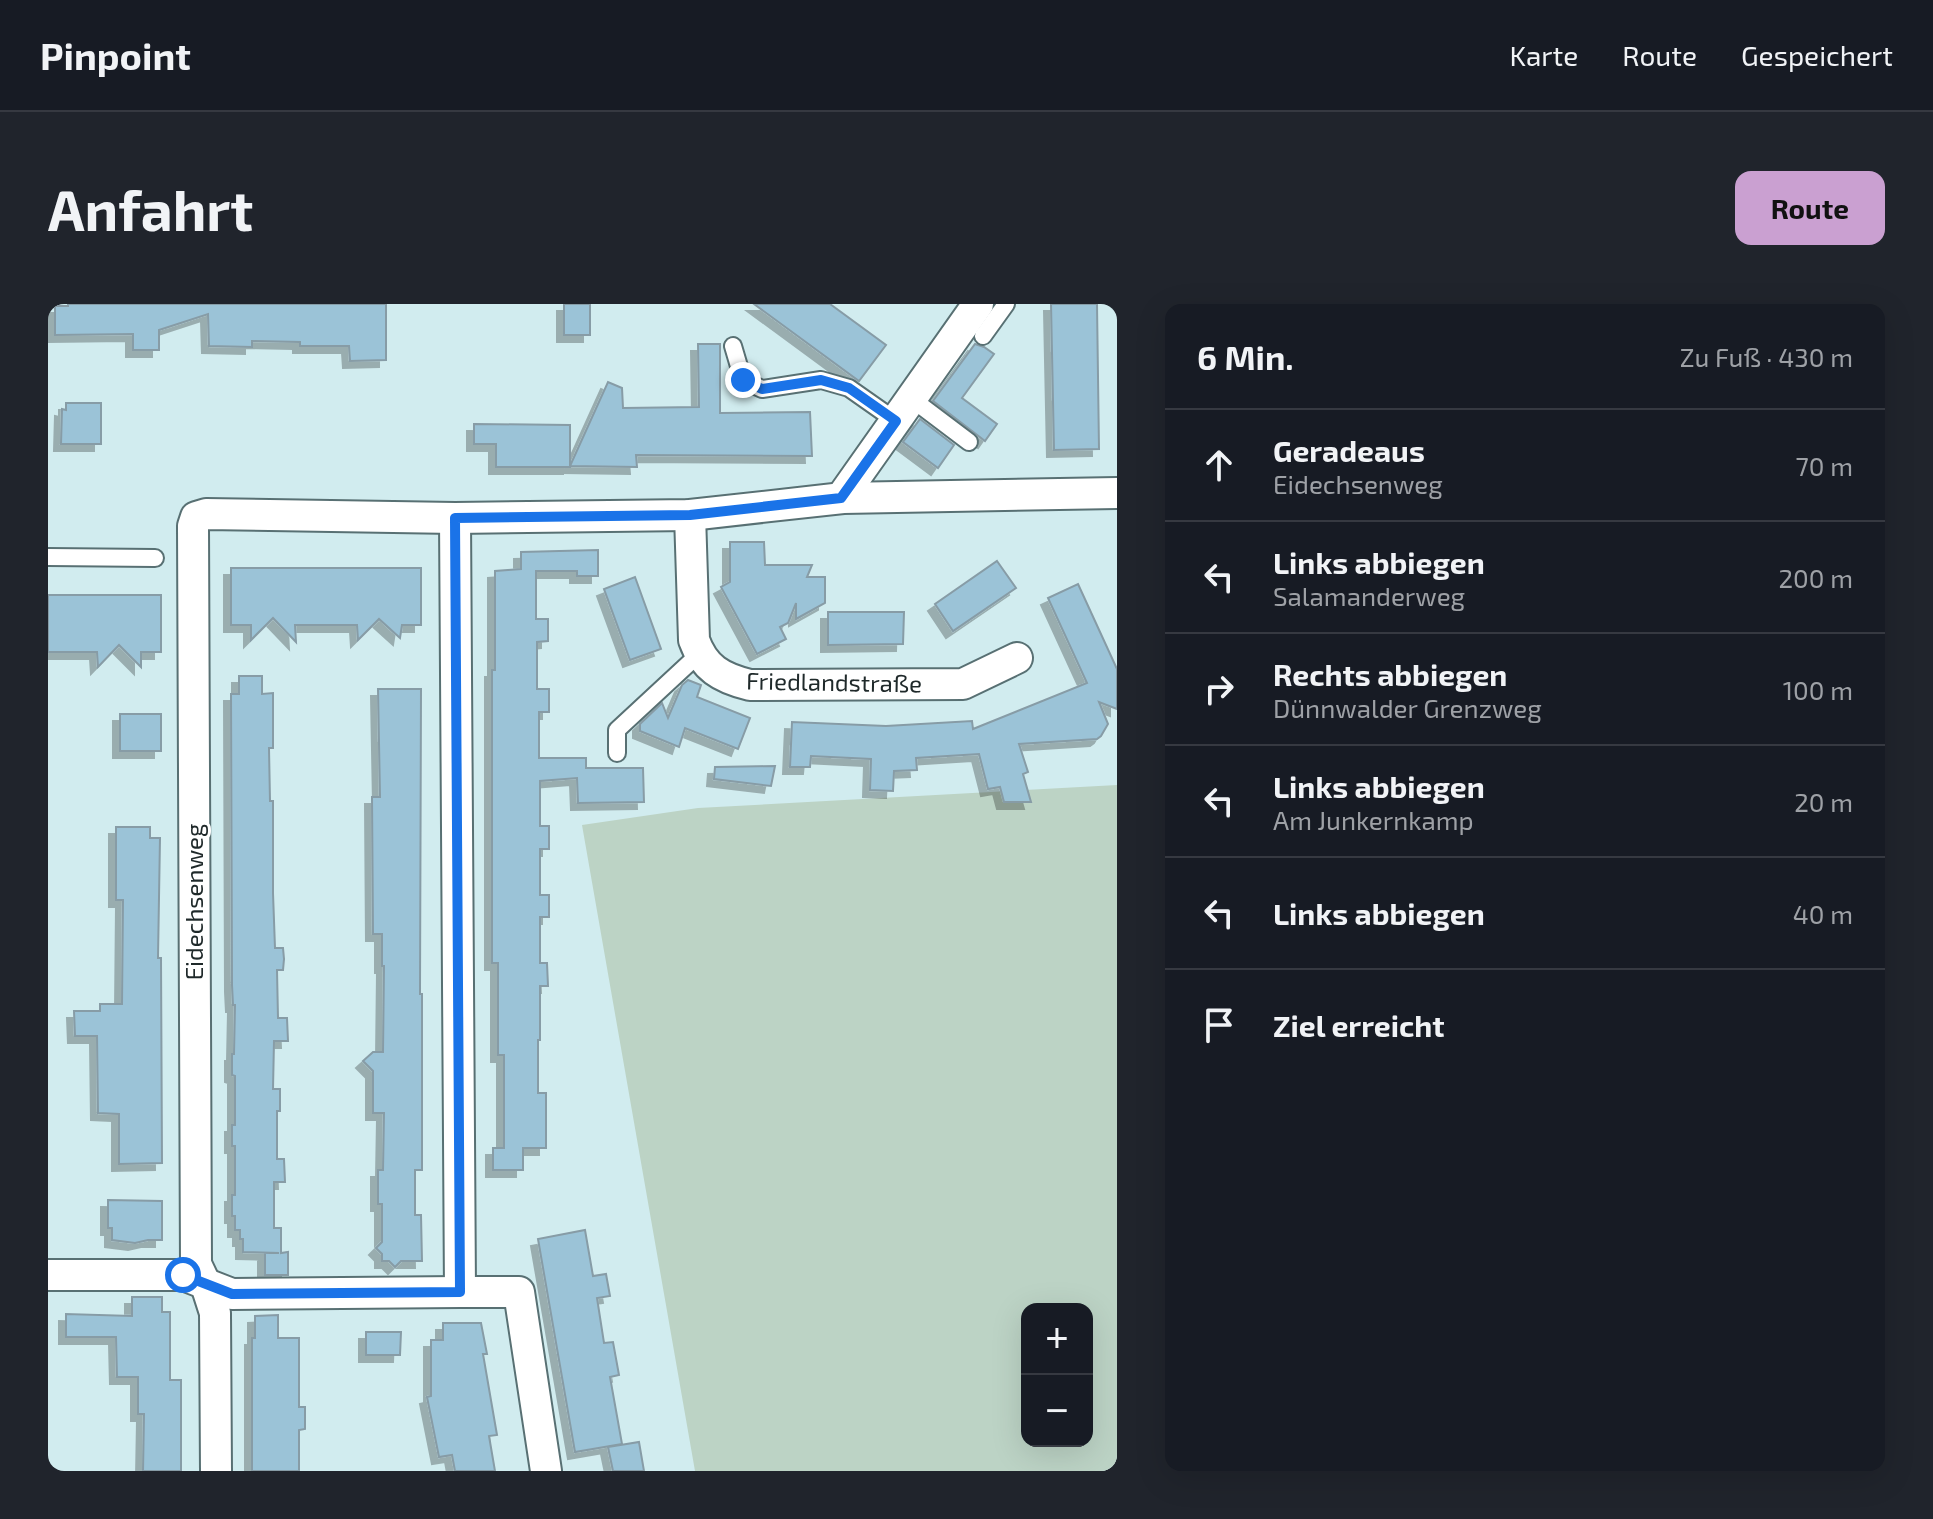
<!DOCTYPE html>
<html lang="de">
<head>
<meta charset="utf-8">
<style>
	:root { --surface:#171b24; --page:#20242c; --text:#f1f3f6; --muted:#9ea1a6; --line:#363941; --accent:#caa0d1 }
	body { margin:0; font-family:"Exo 2",sans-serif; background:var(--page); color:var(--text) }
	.controls { position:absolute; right:24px; bottom:24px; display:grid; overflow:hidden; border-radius:16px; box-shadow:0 8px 32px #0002 }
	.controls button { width:72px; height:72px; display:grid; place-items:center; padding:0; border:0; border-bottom:2px solid var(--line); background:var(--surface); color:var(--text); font:40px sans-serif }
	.stop { position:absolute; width:24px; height:24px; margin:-18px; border:6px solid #1a73e8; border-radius:50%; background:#fff }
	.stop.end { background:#1a73e8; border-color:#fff; box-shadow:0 2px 8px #0008 }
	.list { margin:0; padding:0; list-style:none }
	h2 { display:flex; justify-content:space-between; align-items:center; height:104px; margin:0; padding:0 32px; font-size:34px }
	h2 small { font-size:26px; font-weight:400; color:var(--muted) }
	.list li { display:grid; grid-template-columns:52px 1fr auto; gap:24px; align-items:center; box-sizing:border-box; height:112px; padding:0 32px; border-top:2px solid var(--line) }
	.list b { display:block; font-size:30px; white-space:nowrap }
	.list p { margin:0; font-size:26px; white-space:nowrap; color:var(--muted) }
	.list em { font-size:26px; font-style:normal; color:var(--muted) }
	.icon { flex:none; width:44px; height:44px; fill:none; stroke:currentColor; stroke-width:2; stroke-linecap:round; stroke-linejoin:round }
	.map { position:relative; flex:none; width:1069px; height:1167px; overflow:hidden; border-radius:16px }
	header { display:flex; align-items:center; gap:48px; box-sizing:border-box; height:112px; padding:0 40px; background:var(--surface); border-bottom:2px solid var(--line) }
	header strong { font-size:38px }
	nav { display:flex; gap:44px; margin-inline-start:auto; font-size:28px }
	.intro { display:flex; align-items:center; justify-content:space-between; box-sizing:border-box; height:192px; padding:0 48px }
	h1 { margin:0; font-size:56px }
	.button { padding:20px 36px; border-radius:16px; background:var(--accent); color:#111; font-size:28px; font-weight:700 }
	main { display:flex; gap:48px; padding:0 48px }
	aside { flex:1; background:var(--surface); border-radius:16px; box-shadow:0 8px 32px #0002 }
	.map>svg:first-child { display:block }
	.green { fill:#bcd3c5; fill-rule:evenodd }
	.building { fill:#9bc3d7; stroke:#879ca6; stroke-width:2; filter:url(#shadow) }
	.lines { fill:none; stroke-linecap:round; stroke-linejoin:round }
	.lane-casing { stroke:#587073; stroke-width:20 }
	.street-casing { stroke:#587073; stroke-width:34 }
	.lane { stroke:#fff; stroke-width:16 }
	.street { stroke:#fff; stroke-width:30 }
	.route { stroke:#1a73e8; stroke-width:10 }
	.labels { text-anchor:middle; stroke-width:6; stroke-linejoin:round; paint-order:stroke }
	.street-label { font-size:24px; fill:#1f292a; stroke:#fff }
</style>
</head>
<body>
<header>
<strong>Pinpoint</strong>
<nav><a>Karte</a><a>Route</a><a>Gespeichert</a></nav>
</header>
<div class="intro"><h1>Anfahrt</h1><a class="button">Route</a></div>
<main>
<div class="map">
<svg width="1069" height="1167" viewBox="0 0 1069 1167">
	<defs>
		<filter id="shadow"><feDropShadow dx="-7" dy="7" stdDeviation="0" flood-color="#0004"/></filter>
	</defs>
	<rect width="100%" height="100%" fill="#d1ecef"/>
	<path class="green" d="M1069,481V1167H647L534,521L650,504ZM979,1005H1039V1137H979Z"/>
	<g class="building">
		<polygon points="20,0 338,0 338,56 302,57 301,42 252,42 252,38 204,37 204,43 161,42 160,10 111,26 111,46 85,46 85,30 7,31 7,2 20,2"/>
		<rect x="516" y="0" width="26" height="31"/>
		<polygon points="706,0 782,0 838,41 811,77"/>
		<polygon points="1003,0 1049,0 1051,145 1006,146"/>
		<polygon points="650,40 672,40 672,109 762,108 764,152 588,151 589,163 522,162 560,78 574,84 575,104 651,103"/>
		<polygon points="927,40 936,43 946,50 914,94 949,120 937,137 885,97"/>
		<polygon points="18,99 53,99 53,140 13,140 14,105 18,106"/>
		<polygon points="872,115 906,141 890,164 855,138"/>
		<polygon points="426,120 522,121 522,163 448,163 448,140 426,140"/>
		<polygon points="682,238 716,238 717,261 764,261 759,273 777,273 777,299 748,315 748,299 740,319 732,323 738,335 709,350 673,283 682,278"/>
		<polygon points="550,246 550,272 529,272 529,267 488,267 488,315 500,315 500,337 489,338 489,385 501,385 501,408 491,408 491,454 538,454 538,464 595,464 596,498 530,499 529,474 492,477 492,522 501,522 501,545 492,545 492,591 501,591 501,613 492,613 492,659 499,659 500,682 492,682 492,736 490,736 490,789 498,789 498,844 475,844 475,866 445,866 445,844 456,844 456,751 450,751 450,659 444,659 444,366 447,366 447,267 473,265 473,248"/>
		<polygon points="949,257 968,284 905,327 887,300"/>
		<polygon points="183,264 373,264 373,321 354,321 352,334 331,315 310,336 309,321 247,321 248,338 225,314 203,336 203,321 183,321"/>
		<polygon points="587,273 613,345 582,356 556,285"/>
		<polygon points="1030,280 1069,365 1069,405 1051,398 1060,420 1053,432 1049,435 971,440 980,468 975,470 983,498 956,498 952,483 940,485 931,450 868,454 869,466 846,467 845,487 822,486 823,455 763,452 762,463 742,463 744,418 838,422 924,417 925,425 1039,379 1000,294"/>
		<polygon points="0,291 113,291 113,348 93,348 93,363 71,341 50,363 49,348 0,348"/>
		<polygon points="780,308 856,308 855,340 780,341"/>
		<polygon points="191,372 214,372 214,390 225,389 225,444 221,444 222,497 225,497 225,589 227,644 235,644 236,655 235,666 229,666 230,714 239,714 240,737 226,737 225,785 232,785 232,807 229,807 229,855 236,855 237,878 226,878 226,924 233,924 233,949 240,948 240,971 217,971 217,949 231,949 195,948 195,935 192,935 192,926 187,926 187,912 184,912 184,891 187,891 187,842 184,842 184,821 187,821 187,772 184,771 184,750 186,750 187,701 185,701 184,681 183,390 191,390"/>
		<polygon points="640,376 653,381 649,393 702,414 690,445 637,424 631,443 592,427 592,420 614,399 620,414 634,381"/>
		<polygon points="330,385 373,385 372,690 374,690 374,866 367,866 367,911 373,911 374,957 353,957 347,963 341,957 334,957 334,950 328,944 334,938 334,900 330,900 330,866 335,866 336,809 325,809 325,767 315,757 325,748 335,748 336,662 334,662 334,630 325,630 324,493 332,493"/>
		<rect x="72" y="410" width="41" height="37"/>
		<polygon points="727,462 723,482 666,475 667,463"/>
		<polygon points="68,523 102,523 102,534 112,534 110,654 113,654 114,859 71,860 71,810 50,809 49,732 27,732 26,707 52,707 52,700 74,700 75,596 68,596"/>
		<polygon points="60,896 114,897 114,936 100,936 87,939 64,936 64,924 60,924"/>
		<polygon points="537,926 545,972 558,970 562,992 549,994 556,1039 565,1038 571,1071 562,1073 574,1140 527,1148 490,935"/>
		<polygon points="84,993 114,993 114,1008 122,1008 122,1076 133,1076 133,1167 95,1167 96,1110 90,1110 90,1073 69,1073 68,1033 18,1033 18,1010 84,1012"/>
		<polygon points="230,1011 230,1034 251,1034 251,1103 257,1103 257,1125 251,1126 251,1167 204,1167 204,1034 207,1034 207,1012"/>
		<polygon points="395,1019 433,1019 439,1050 435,1050 449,1131 441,1132 447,1167 407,1167 404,1151 391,1153 379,1093 383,1092 383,1036 395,1036"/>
		<polygon points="318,1028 353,1028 352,1051 318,1051"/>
		<polygon points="591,1138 596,1167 565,1167 560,1143"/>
	</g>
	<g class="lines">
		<g class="lane-casing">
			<g id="lane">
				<polyline points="935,32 958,0"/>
				<polyline points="685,42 695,76 714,85 773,76 801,84 848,117"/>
				<polyline points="864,95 921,138"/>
				<polyline points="0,253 107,254"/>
				<polyline points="569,449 569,426 651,350"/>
			</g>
		</g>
		<g class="street-casing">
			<g id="street">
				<polyline points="793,194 930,0"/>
				<path d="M642,211L646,336C656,364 673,374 702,381L915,380L969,354"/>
				<polyline points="407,214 412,988 471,988 498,1167"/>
				<polyline points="0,971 135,971 184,990 412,988"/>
				<polyline points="168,1167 167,1009 158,981 148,960 145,222 148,213 158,210 407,214 642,211 795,194 1069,189"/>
			</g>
		</g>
		<use href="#lane" class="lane"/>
		<use href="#street" class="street"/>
	</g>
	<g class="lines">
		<polyline class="route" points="135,971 184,990 412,988 407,214 642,211 793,194 848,117 801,84 773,76 714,85 695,76"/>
	</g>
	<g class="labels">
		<g class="street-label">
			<text transform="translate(786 379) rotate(1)" y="8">Friedlandstraße</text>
			<text transform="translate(147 598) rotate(-90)" y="8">Eidechsenweg</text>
		</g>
	</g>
</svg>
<div class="controls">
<button>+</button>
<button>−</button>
</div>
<div class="stop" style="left:135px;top:971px"></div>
<div class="stop end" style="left:695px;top:76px"></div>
</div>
<aside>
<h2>6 Min.<small>Zu Fuß · 430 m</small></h2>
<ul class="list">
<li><svg class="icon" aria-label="ahead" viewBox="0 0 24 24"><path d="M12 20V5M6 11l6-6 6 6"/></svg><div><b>Geradeaus</b><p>Eidechsenweg</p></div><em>70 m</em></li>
<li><svg class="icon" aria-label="left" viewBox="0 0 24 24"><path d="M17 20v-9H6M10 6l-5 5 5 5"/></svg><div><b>Links abbiegen</b><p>Salamanderweg</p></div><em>200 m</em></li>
<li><svg class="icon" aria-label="right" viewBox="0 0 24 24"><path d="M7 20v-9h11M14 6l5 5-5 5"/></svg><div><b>Rechts abbiegen</b><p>Dünnwalder Grenzweg</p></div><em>100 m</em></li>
<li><svg class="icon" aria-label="left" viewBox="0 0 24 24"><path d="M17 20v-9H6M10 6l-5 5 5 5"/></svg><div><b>Links abbiegen</b><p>Am Junkernkamp</p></div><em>20 m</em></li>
<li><svg class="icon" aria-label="left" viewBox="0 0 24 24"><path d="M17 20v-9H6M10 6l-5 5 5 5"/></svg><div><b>Links abbiegen</b></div><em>40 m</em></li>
<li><svg class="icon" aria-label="arrive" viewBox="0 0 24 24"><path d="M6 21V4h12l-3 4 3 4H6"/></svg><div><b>Ziel erreicht</b></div></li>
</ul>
</aside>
</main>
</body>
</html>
